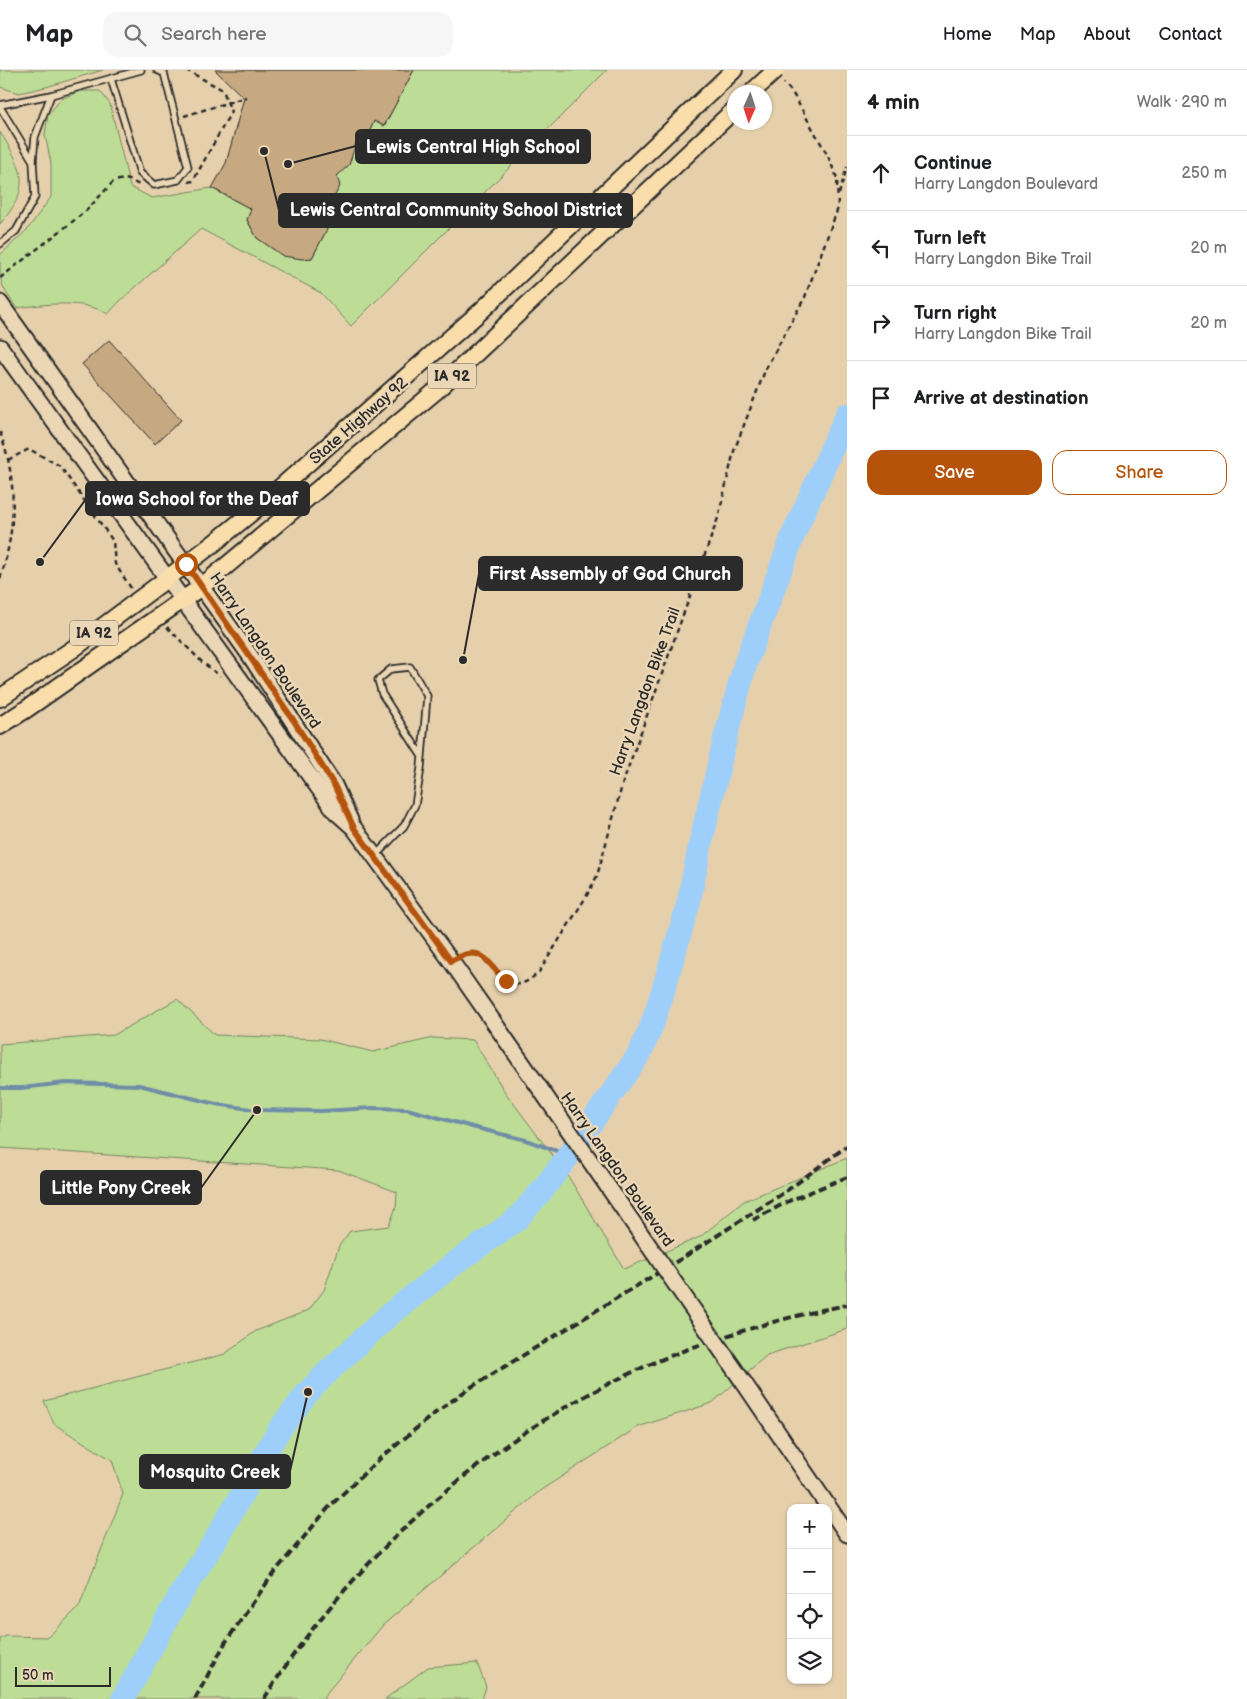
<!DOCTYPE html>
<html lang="en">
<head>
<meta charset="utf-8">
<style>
	:root { --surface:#fff; --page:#f6f6f6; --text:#202124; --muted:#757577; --line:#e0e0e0; --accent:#b45309 }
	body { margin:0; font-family:"Balsamiq Sans",sans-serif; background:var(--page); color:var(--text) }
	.controls { position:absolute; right:15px; bottom:15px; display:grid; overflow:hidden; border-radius:10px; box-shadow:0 1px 4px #0004 }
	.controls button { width:45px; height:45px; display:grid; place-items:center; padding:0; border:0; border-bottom:1px solid var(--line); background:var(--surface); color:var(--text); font:25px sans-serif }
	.compass { position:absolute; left:727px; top:15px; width:45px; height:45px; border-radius:50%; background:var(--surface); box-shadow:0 1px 4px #0004; rotate:183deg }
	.scale { position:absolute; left:15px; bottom:12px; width:96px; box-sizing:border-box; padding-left:5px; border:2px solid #2b2b2b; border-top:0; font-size:14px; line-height:18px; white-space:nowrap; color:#2b2b2b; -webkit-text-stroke:4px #ebd7b5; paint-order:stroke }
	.stop { position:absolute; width:15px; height:15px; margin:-11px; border:4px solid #b45309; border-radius:50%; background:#fff }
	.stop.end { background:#b45309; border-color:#fff; box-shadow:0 1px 5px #0008 }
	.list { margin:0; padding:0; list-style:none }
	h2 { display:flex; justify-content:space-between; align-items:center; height:65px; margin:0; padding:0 20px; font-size:21px }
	h2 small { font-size:16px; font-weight:400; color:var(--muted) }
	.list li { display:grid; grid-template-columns:32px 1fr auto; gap:15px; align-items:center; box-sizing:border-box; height:75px; padding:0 20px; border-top:1px solid var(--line) }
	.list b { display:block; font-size:19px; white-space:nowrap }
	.list p { margin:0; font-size:16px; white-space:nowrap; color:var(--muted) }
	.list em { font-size:16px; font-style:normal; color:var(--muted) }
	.actions { display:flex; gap:10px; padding:15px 20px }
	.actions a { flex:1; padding:11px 0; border:1px solid var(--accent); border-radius:15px; text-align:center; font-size:18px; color:var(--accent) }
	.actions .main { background:var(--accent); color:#fff }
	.icon { flex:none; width:28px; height:28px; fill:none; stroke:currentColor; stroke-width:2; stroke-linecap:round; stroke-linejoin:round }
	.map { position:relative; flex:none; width:847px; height:1629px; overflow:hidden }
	header { display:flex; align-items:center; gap:30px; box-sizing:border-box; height:70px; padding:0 25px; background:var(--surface); border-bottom:1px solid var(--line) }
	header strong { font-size:24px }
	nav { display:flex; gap:28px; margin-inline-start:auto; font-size:18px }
	.search { width:350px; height:45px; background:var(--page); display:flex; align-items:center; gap:12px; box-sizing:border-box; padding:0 18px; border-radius:15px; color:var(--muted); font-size:19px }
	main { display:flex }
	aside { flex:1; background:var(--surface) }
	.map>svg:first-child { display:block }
	.green { fill:#bddd96; stroke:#748460 }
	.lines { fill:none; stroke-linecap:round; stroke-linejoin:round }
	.stream { stroke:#6f8da7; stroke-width:4 }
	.river { stroke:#9dcffa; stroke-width:24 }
	.building { fill:#c6a981; stroke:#2b2b2b }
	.service-casing { stroke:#2b2b2b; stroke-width:9 }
	.secondary-casing { stroke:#2b2b2b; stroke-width:19 }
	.primary-casing { stroke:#2b2b2b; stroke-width:20 }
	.path { stroke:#2b2b2b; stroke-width:2.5; stroke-dasharray:5 4; stroke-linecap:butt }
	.service { stroke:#ebd7b5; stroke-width:5.5 }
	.secondary { stroke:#ebd7b5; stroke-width:15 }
	.primary { stroke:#f9deab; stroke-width:16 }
	.rail { stroke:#2b2b2b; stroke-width:4; stroke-dasharray:8 4; stroke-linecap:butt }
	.secondary-bridge-casing { stroke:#2b2b2b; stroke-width:19; stroke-linecap:butt }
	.primary-bridge-casing { stroke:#2b2b2b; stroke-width:20; stroke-linecap:butt }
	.secondary-bridge { stroke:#ebd7b5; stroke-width:15 }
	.primary-bridge { stroke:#f9deab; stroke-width:16 }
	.route { stroke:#b45309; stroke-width:6 }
	.labels { text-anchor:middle; stroke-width:5; stroke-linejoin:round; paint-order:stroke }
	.shield { fill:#ebd7b5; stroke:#655f54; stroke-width:1 }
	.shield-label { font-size:15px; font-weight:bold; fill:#2b2b2b }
	.street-label { font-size:16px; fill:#2b2b2b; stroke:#ebd7b5 }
	.leader { fill:none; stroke:#2b2b2b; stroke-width:2 }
	.callout-dot { fill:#2b2b2b; stroke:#ebd7b5; stroke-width:2 }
	.callout { fill:#2b2b2b; stroke:#2b2b2b; stroke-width:2 }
	.callout-label { font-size:18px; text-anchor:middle; font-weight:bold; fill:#fff }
</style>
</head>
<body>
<header>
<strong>Map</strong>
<div class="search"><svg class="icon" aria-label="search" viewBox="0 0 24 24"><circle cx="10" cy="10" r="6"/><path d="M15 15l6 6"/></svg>Search here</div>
<nav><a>Home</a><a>Map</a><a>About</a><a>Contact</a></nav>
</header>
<main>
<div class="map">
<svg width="847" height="1629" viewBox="0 0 847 1629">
	<rect width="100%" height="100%" fill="#e6d0ac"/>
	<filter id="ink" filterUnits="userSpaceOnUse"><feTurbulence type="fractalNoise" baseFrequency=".02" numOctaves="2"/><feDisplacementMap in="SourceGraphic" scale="10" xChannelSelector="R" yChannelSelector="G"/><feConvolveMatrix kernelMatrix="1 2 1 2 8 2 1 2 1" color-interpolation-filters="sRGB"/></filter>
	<g filter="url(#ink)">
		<g class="green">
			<polygon points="0,0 103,0 46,17 19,23 0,17"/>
			<path d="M414,0H607L351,256L321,223L201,159L120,231L108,244C83,229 46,234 17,238C0,215 0,214 0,185L27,160L51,127V93L45,65L48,45L61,29L80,21H100L110,34L130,117L152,128L211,118L251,139L247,150L257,168L283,186L312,188L336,142L329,137L337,106L349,94L355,72L364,76L374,51L384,56Z"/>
			<path d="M0,62C24,100 32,117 0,154Z"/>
			<polygon points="177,929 215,965 320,969 373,982 433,968 473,970 505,1022 568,1106 624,1199 700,1167 744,1131 847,1088 847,1259 767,1285 712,1333 638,1357 541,1420 383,1555 324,1626 324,1629 0,1629 0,1569 6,1566 48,1567 79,1537 123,1424 112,1390 54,1354 44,1331 225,1284 256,1261 309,1240 324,1220 339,1176 350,1161 389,1156 396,1137 397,1122 338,1100 0,1078 0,974 114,965"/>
			<polygon points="477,1593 486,1617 482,1629 385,1629 428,1597"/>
		</g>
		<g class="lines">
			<polyline class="stream" points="0,1018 21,1018 65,1013 139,1015 216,1034 257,1040 322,1041 372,1038 407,1039 476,1058 526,1070 568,1085"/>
			<polyline class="river" points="123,1629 179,1527 216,1469 279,1360 308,1322 333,1297 389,1245 455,1193 516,1150 540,1123 566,1089 640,983 652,955 663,921 689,831 700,776 726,665 745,595 794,463 847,345"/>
		</g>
		<g class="building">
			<polygon points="215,0 414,0 384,56 374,51 363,76 356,73 349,95 337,106 340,116 329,137 336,142 312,188 302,189 283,186 257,168 247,150 251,139 212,118 226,93 244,28"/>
			<polygon points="109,270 181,350 155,374 82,294"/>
		</g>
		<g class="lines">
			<g class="service-casing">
				<g id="service">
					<polyline points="111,9 140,103 154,115 178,110 188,97 164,3 157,0"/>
					<polyline points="0,35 51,25 141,0"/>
					<polyline points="0,37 33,91 35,127 16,161 0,174"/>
					<polyline points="33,90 35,67 51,25"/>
					<polyline points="376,785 404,756 415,735 421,698 427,626 410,597 391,599 378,610 382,624 421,685"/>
				</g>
			</g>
			<g class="secondary-casing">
				<g id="secondary">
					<polyline points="0,233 251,587 334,715 350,750"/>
					<polyline points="0,277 336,742 354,758 451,891 541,1020"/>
					<polyline points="744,1313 847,1464"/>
				</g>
			</g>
			<g class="primary-casing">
				<g id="primary">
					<polyline points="0,628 73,579 213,474 257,438 481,241 734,0"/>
					<polyline points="0,656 28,638 201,517 437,320 734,40"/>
				</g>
			</g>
			<g class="path">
				<polyline points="186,0 223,20 231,42 193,111 188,112"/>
				<polyline points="184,46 246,27"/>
				<polyline points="839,124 847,97"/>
				<polyline points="0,208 86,141 114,111 124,109 130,110 139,115"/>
				<path d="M0,362C18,411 16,460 0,509"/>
				<polyline points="8,390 29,379 60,396 113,471 115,494 131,518"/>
				<polyline points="167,557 202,592 220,606"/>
				<path d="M463,884C502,877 498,940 539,902L586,827L597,806L623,712L718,448L734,381L766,298L805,227L838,138L837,108L828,86L792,22L784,13"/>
			</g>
			<use href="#service" class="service"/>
			<use href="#secondary" class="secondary"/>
			<use href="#primary" class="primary"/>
			<g class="rail">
				<polyline points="753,1150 791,1130 847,1107"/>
				<polyline points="195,1629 225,1573 273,1504 330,1436 376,1392 430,1347 468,1319 684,1187 785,1122 847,1076"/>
				<path d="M264,1629C363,1469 527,1334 705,1273C752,1257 799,1244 847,1235"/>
			</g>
			<g class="secondary-bridge-casing">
				<polyline id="secondary-bridge" points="541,1020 744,1313"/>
			</g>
			<g class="primary-bridge-casing">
				<polyline id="primary-bridge" points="752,22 776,0"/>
			</g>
			<use href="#secondary-bridge" class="secondary-bridge"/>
			<use href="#primary-bridge" class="primary-bridge"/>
		</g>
	</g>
	<g class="lines" filter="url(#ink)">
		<path class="route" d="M186,494L294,651L334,715L354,758L451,891C484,872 485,892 506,911"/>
	</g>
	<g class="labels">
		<g class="shield">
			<rect x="428" y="293.5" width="48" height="25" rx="4"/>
			<rect x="70" y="550.5" width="48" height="25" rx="4"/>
		</g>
		<g class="shield-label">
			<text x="452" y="311">IA 92</text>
			<text x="94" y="568">IA 92</text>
		</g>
		<g class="street-label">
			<text transform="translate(358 350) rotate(-41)" y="6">State Highway 92</text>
			<text transform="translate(266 580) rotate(56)" y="6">Harry Langdon Boulevard</text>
			<text transform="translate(644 621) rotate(-70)" y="6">Harry Langdon Bike Trail</text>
			<text transform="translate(618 1099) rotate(55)" y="6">Harry Langdon Boulevard</text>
		</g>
	</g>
	<path class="leader" d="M288 94L356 76M264 81L279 140M40 492L86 429M463 590L479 504M257 1040L201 1118M308 1322L290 1401"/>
	<g class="callout-dot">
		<circle cx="288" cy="94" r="5"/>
		<circle cx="264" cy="81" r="5"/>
		<circle cx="40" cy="492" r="5"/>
		<circle cx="463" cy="590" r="5"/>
		<circle cx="257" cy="1040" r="5"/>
		<circle cx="308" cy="1322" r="5"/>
	</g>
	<g class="callout">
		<rect x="356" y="60" width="234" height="33" rx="5"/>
		<rect x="279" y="124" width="353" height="33" rx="5"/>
		<rect x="86" y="412" width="223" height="33" rx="5"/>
		<rect x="479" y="487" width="263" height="33" rx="5"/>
		<rect x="41" y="1101" width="160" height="33" rx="5"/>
		<rect x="140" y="1385" width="150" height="33" rx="5"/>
	</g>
	<g class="callout-label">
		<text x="473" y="83">Lewis Central High School</text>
		<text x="456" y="146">Lewis Central Community School District</text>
		<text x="197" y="435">Iowa School for the Deaf</text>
		<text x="610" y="510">First Assembly of God Church</text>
		<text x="121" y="1124">Little Pony Creek</text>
		<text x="215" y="1408">Mosquito Creek</text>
	</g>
</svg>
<div class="controls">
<button>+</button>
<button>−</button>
<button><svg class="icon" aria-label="locate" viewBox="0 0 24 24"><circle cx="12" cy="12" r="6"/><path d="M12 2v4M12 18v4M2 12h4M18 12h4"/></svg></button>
<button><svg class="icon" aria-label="layers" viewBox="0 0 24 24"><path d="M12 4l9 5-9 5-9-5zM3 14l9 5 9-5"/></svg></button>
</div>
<svg class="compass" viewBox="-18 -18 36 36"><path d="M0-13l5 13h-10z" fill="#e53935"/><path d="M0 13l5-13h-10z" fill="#757577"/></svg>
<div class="scale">50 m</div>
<div class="stop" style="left:186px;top:494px"></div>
<div class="stop end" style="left:506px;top:911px"></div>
</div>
<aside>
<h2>4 min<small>Walk · 290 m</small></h2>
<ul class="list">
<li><svg class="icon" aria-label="ahead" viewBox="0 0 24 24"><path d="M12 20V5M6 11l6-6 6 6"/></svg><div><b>Continue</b><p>Harry Langdon Boulevard</p></div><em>250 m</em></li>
<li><svg class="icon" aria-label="left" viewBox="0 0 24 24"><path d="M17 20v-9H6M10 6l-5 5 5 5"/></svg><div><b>Turn left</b><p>Harry Langdon Bike Trail</p></div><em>20 m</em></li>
<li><svg class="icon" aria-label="right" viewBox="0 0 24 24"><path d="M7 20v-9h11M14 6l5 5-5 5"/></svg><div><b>Turn right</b><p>Harry Langdon Bike Trail</p></div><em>20 m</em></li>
<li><svg class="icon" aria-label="arrive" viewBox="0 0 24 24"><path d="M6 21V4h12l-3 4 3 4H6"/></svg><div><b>Arrive at destination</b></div></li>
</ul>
<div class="actions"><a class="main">Save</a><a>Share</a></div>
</aside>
</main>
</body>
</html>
